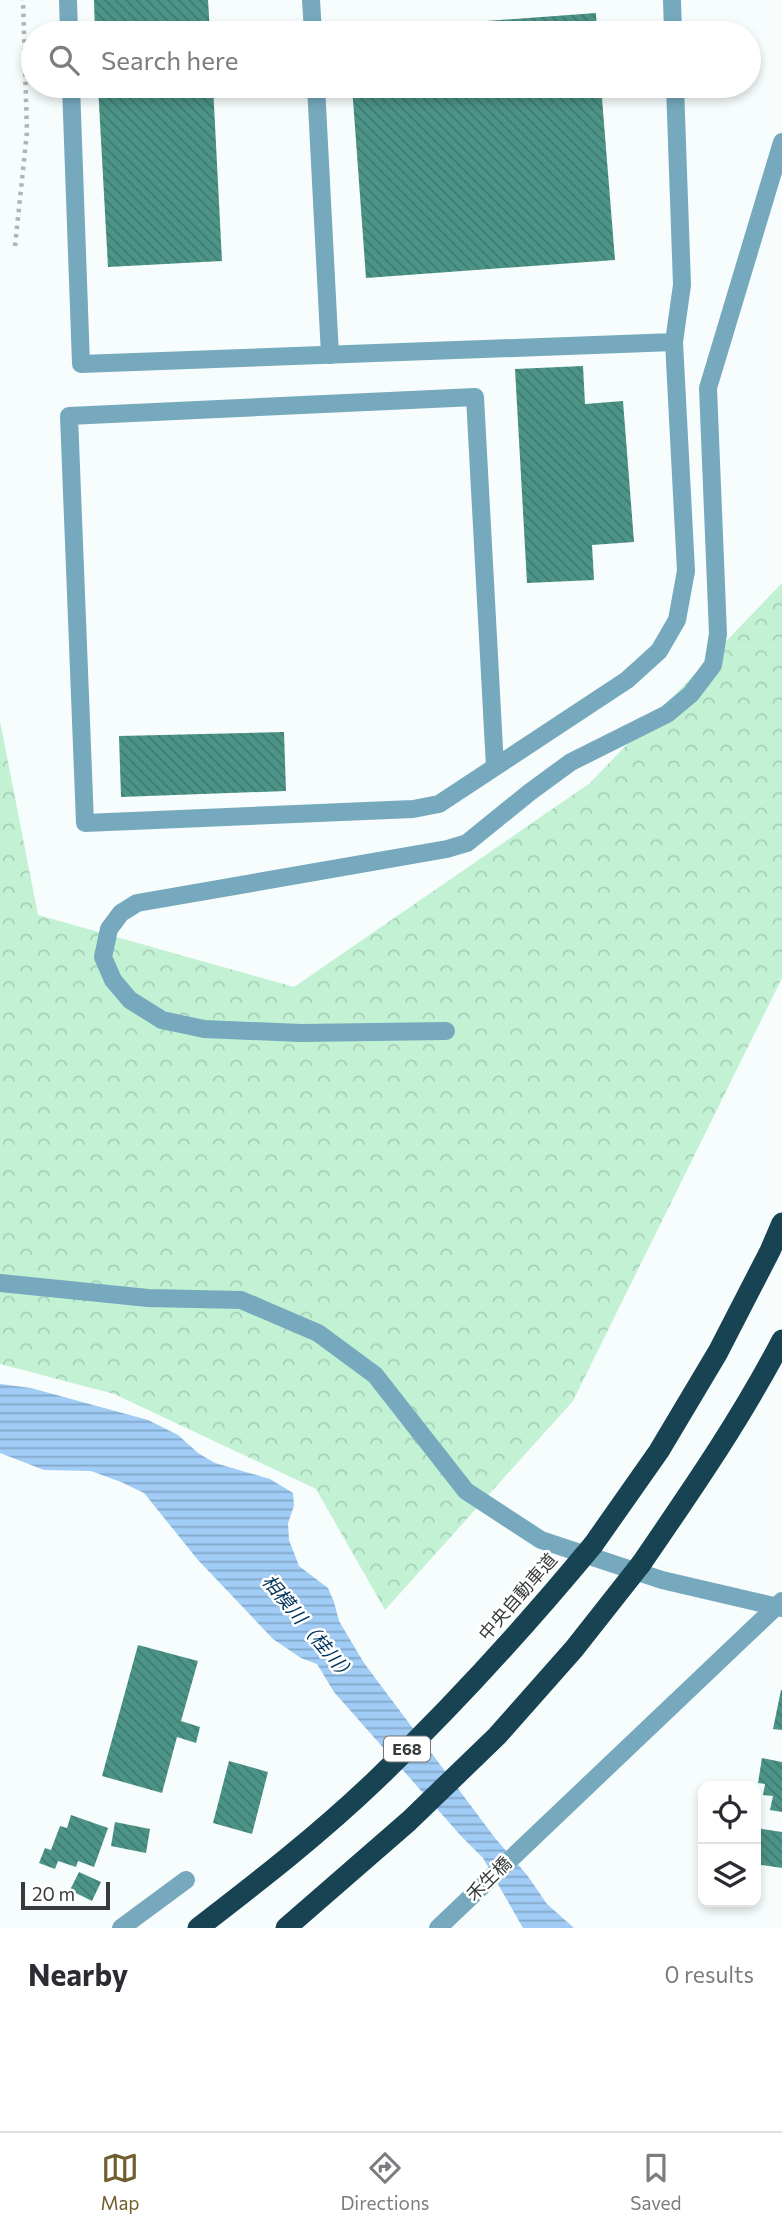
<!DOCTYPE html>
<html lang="en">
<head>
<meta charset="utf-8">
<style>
	:root { --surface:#fff; --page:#f7f7f7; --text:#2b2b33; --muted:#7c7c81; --line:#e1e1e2; --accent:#705e2c }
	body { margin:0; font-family:Commissioner,"Noto Sans JP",sans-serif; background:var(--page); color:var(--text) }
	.controls { position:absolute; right:21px; bottom:21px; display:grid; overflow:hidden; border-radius:14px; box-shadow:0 4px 10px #0003 }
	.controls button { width:63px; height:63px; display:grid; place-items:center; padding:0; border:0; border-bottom:2px solid var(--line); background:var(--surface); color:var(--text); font:35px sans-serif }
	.scale { position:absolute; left:21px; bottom:18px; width:89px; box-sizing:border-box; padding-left:7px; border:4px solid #383b3b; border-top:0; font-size:19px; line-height:24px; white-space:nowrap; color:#383b3b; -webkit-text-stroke:5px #fff; paint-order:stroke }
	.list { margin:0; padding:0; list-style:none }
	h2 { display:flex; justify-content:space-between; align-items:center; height:91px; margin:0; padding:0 28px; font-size:30px }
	h2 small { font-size:23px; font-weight:400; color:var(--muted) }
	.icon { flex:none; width:38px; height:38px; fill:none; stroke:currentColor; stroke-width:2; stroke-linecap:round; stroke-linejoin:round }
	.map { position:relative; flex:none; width:782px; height:1928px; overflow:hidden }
	.search { position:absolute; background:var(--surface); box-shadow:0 4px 10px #0003; left:21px; right:21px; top:21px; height:77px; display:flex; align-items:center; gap:18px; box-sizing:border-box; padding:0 24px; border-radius:38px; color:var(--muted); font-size:26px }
	.sheet { height:203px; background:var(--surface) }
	nav { display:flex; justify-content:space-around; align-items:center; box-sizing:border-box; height:98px; border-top:2px solid var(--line); background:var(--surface); font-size:19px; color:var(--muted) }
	nav a { display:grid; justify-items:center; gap:4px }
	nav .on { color:var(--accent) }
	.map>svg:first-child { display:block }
	.forest { fill:url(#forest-crowns) }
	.water { fill:url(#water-rules) }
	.building { fill:url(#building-back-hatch) }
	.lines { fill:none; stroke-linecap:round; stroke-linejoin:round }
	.path { stroke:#afb4b4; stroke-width:4.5; stroke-dasharray:3.5 5; stroke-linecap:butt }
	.minor { stroke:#76a9bd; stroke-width:18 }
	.highway { stroke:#174352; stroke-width:21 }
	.highway-bridge { stroke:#174352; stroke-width:21 }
	.labels { text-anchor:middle; stroke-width:5; stroke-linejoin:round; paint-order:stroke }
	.shield { fill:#fff; stroke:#747676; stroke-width:2 }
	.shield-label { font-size:16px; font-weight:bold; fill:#383b3b }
	.street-label { font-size:18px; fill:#383b3b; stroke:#fff }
	.water-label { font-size:19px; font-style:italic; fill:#02355c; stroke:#fff }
</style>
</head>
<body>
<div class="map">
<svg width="782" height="1928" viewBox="0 0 782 1928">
	<defs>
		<pattern id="forest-crowns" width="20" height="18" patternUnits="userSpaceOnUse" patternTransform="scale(1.75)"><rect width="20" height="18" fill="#c2f1d4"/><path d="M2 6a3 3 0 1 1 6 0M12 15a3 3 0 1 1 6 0" fill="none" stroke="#a7d0b7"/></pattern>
		<pattern id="water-rules" width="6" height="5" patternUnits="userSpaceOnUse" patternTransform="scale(1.75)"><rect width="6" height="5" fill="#a0ccf6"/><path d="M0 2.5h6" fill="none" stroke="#83a7c8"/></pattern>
		<pattern id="building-back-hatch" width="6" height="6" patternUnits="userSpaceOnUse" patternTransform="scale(1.75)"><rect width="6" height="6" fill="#4c9487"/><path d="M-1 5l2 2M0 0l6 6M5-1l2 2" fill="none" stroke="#407a70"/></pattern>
	</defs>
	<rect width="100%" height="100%" fill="#f7fdfd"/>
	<polygon class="forest" points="782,583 782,978 573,1401 385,1610 316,1489 114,1394 0,1364 0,721 38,915 294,987 590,783"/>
	<polygon class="water" points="0,1384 31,1388 148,1420 178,1435 198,1453 215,1463 270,1479 293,1493 294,1506 288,1523 289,1540 299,1566 328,1588 334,1602 339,1621 364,1663 495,1838 527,1875 547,1904 574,1928 523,1928 483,1858 461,1836 334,1692 317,1664 301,1658 273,1639 198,1560 144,1493 121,1482 91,1471 44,1470 0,1453"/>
	<g class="building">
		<polygon points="94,0 208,0 210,33 95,33"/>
		<polygon points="596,13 597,33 348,33 348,31"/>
		<polygon points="98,86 213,86 222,261 108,267"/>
		<polygon points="352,86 601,86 615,260 366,278"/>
		<polygon points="583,366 585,404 623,401 634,542 592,545 594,580 527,583 515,369"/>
		<polygon points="284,732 286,791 121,797 119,736"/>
		<polygon points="138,1645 198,1661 181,1721 200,1727 196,1743 177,1737 162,1793 102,1776"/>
		<polygon points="781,1690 782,1690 782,1730 773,1729"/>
		<polygon points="762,1758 782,1762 782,1812 770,1810 773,1796 763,1795 765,1784 758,1783"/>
		<polygon points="229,1761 268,1772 252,1834 213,1823"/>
		<polygon points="71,1815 108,1828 94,1867 78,1861 76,1867 58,1861 55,1869 39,1863 45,1848 51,1850 60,1826 67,1828"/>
		<polygon points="115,1822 150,1829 146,1853 111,1846"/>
		<polygon points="756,1828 782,1832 782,1868 756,1864"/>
		<polygon points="79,1872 101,1882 92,1901 70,1890"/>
	</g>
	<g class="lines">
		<polyline class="path" points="15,246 27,132 23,0"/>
		<g class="minor">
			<polyline points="68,0 69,33"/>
			<polyline points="311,0 313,33"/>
			<polyline points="672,0 673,33"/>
			<polyline points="71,86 81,364 674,342 682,285 675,86"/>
			<polyline points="316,86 330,355"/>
			<polyline points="495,767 475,397 69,416 85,823 413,809 439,804 627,680 659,651 677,620 686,571 674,342"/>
			<polyline points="446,1031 301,1033 204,1029 162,1020 130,1000 113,980 103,957 109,929 121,913 137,903 447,849 467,843 530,792 571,762 667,714 691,694 713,665 718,634 708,388 782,142"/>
			<polyline points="0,1283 148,1298 241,1300 318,1333 375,1375 466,1491 541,1540 662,1580 782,1608"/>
			<polyline points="121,1928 186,1880"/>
			<polyline points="438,1928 782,1601"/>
		</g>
		<g class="highway">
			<polyline points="593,1545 659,1451 718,1352 770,1251 782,1223"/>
			<path d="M641,1564C691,1491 741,1419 782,1340"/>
		</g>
		<g class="highway-bridge">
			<path d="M198,1928C259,1881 321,1833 377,1779C454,1705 525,1627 593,1545"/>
			<polyline points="286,1928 409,1821 497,1736 574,1649 641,1564"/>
		</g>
	</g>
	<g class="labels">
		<rect class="shield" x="384" y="1736.5" width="46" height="25" rx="5"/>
		<g class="shield-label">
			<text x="407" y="1755">E68</text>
		</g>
		<g class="street-label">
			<text transform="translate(518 1597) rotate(-49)" y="6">中央自動車道</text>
			<text transform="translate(489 1879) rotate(-44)" y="6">禾生橋</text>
		</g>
		<g class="water-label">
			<text transform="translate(309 1628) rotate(50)" y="7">相模川（桂川）</text>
		</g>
	</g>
</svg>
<div class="controls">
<button><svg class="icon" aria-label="locate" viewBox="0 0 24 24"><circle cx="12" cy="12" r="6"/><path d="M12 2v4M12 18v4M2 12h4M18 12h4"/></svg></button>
<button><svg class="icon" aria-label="layers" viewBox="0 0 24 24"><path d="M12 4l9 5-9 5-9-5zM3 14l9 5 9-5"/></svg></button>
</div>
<div class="scale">20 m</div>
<div class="search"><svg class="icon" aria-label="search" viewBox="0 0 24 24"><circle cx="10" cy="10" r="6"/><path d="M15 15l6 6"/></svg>Search here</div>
</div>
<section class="sheet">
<h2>Nearby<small>0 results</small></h2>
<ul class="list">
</ul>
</section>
<nav>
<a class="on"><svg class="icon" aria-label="map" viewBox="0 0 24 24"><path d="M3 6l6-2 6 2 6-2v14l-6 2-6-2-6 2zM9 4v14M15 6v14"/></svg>Map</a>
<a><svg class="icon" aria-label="directions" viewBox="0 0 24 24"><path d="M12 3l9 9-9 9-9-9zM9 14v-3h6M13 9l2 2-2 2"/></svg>Directions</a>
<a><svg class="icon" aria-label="saved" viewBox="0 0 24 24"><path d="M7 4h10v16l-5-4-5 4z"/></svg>Saved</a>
</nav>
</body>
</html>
